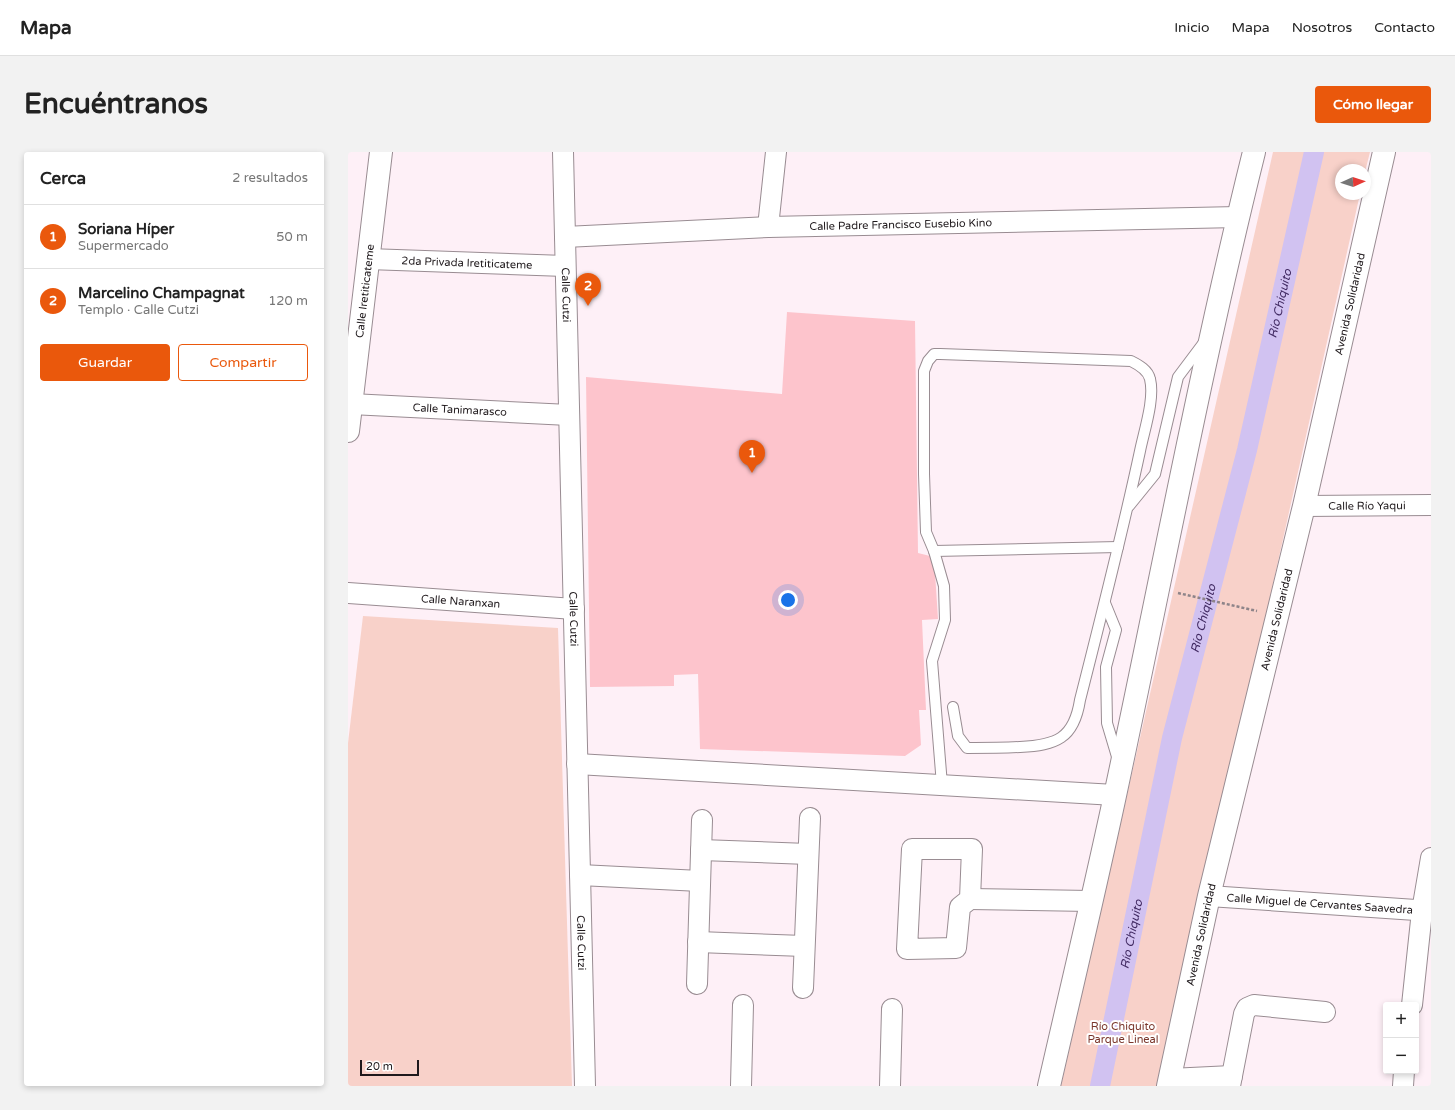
<!DOCTYPE html>
<html lang="es">
<head>
<meta charset="utf-8">
<style>
	:root { --surface:#fff; --page:#f2f2f2; --text:#222; --muted:#767676; --line:#e0e0e0; --accent:#ea580c }
	body { margin:0; font-family:"Varela Round",sans-serif; background:var(--page); color:var(--text) }
	.controls { position:absolute; right:12px; bottom:12px; display:grid; overflow:hidden; border-radius:4px; box-shadow:0 2px 6px #0003 }
	.controls button { width:36px; height:36px; display:grid; place-items:center; padding:0; border:0; border-bottom:1px solid var(--line); background:var(--surface); color:var(--text); font:20px sans-serif }
	.compass { position:absolute; left:987px; top:12px; width:36px; height:36px; border-radius:50%; background:var(--surface); box-shadow:0 2px 6px #0003; rotate:87deg }
	.scale { position:absolute; left:12px; bottom:10px; width:59px; box-sizing:border-box; padding-left:4px; border:2px solid #1f191c; border-top:0; font-size:11px; line-height:14px; white-space:nowrap; color:#1f191c; -webkit-text-stroke:3px #fff; paint-order:stroke }
	.you { position:absolute; left:440px; top:448px; width:14px; height:14px; margin:-10px; border:3px solid #fff; border-radius:50%; background:#1a73e8; box-shadow:0 0 0 6px #1a73e833 }
	.badge { display:grid; place-items:center; width:26px; height:26px; border-radius:50%; background:var(--accent); color:#fff; font-size:13px; font-weight:700 }
	.pin { position:absolute; translate:-50% -33px; filter:drop-shadow(0 1px 2px #0008) }
	.pin::after { content:''; position:absolute; top:21px; width:14px; height:12px; background:inherit; clip-path:polygon(0 0,100% 0,50% 100%) }
	.list { margin:0; padding:0; list-style:none }
	h2 { display:flex; justify-content:space-between; align-items:center; height:52px; margin:0; padding:0 16px; font-size:17px }
	h2 small { font-size:13px; font-weight:400; color:var(--muted) }
	.list li { display:grid; grid-template-columns:26px 1fr auto; gap:12px; align-items:center; box-sizing:border-box; height:64px; padding:0 16px; border-top:1px solid var(--line) }
	.list b { display:block; font-size:15px; white-space:nowrap }
	.list p { margin:0; font-size:13px; white-space:nowrap; color:var(--muted) }
	.list em { font-size:13px; font-style:normal; color:var(--muted) }
	.actions { display:flex; gap:8px; padding:12px 16px }
	.actions a { flex:1; padding:9px 0; border:1px solid var(--accent); border-radius:4px; text-align:center; font-size:14px; color:var(--accent) }
	.actions .main { background:var(--accent); color:#fff }
	.map { position:relative; flex:none; width:1083px; height:934px; overflow:hidden; border-radius:4px }
	header { display:flex; align-items:center; gap:24px; box-sizing:border-box; height:56px; padding:0 20px; background:var(--surface); border-bottom:1px solid var(--line) }
	header strong { font-size:19px }
	nav { display:flex; gap:22px; margin-inline-start:auto; font-size:14px }
	.intro { display:flex; align-items:center; justify-content:space-between; box-sizing:border-box; height:96px; padding:0 24px }
	h1 { margin:0; font-size:28px }
	.button { padding:10px 18px; border-radius:4px; background:var(--accent); color:#fff; font-size:14px; font-weight:700 }
	main { display:flex; gap:24px; padding:0 24px }
	aside { flex:1; background:var(--surface); border-radius:4px; box-shadow:0 2px 6px #0003 }
	.map>svg:first-child { display:block }
	.green { fill:#f8d1c9 }
	.lines { fill:none; stroke-linecap:round; stroke-linejoin:round }
	.canal { stroke:#d1c2f1; stroke-width:20 }
	.building { fill:#fdc4cc }
	.lane-casing { stroke:#998c92; stroke-width:12 }
	.street-casing { stroke:#998c92; stroke-width:22 }
	.secondary-casing { stroke:#998c92; stroke-width:24 }
	.path { stroke:#8e8489; stroke-width:2.5; stroke-dasharray:3 2; stroke-linecap:butt }
	.lane { stroke:#fff; stroke-width:10 }
	.street { stroke:#fff; stroke-width:20 }
	.secondary { stroke:#fff; stroke-width:22 }
	.labels { text-anchor:middle; stroke-width:4; stroke-linejoin:round; paint-order:stroke }
	.street-label { font-size:11px; fill:#1f191c; stroke:#fff }
	.park-label { font-size:11px; fill:#7a362b; stroke:#fff }
	.water-label { font-size:12px; font-style:italic; fill:#412a62; stroke:#fff }
</style>
</head>
<body>
<header>
<strong>Mapa</strong>
<nav><a>Inicio</a><a>Mapa</a><a>Nosotros</a><a>Contacto</a></nav>
</header>
<div class="intro"><h1>Encuéntranos</h1><a class="button">Cómo llegar</a></div>
<main>
<aside>
<h2>Cerca<small>2 resultados</small></h2>
<ul class="list">
<li><span class="badge">1</span><div><b>Soriana Híper</b><p>Supermercado</p></div><em>50 m</em></li>
<li><span class="badge">2</span><div><b>Marcelino Champagnat</b><p>Templo · Calle Cutzi</p></div><em>120 m</em></li>
</ul>
<div class="actions"><a class="main">Guardar</a><a>Compartir</a></div>
</aside>
<div class="map">
<svg width="1083" height="934" viewBox="0 0 1083 934">
	<rect width="100%" height="100%" fill="#fef0f7"/>
	<g class="green">
		<polygon points="925,0 1022,0 1017,20 1017,18 993,18 993,42 1012,42 813,934 713,934"/>
		<polygon points="15,464 210,476 224,934 0,934 0,591"/>
	</g>
	<g class="lines">
		<path class="canal" id="s1" d="M752,934L824,586L899,298L966,0"/>
	</g>
	<polygon class="building" points="439,160 567,169 570,401 586,405 590,467 574,468 578,558 571,558 573,593 557,604 352,597 350,522 326,523 326,534 242,535 238,225 434,242"/>
	<g class="lines">
		<g class="lane-casing">
			<g id="lane">
				<polyline points="781,354 807,322 830,225 857,189"/>
				<polyline points="586,399 770,395"/>
				<polyline points="757,451 768,478 758,515 759,571 770,608"/>
				<path d="M594,633L584,509L597,468L596,434L586,399L578,380L576,322V219L580,209L586,202H592L783,209C791,213 800,218 802,227C807,247 796,279 792,299C774,383 753,465 732,548C726,587 708,593 672,595C654,596 637,596 619,596L610,584L605,555"/>
			</g>
		</g>
		<g class="street-casing">
			<g id="street">
				<path id="s2" d="M215,0L237,934"/>
				<polyline points="420,75 428,0"/>
				<path id="s3" d="M217,85L420,75L890,65"/>
				<path id="s4" d="M20,107L217,114"/>
				<path id="s5" d="M3,252L221,263"/>
				<path id="s6" d="M956,354L1083,353"/>
				<path id="s7" d="M0,441L226,457"/>
				<polyline points="229,612 767,643"/>
				<polygon points="564,697 624,697 622,747 612,755 608,796 559,797"/>
				<polyline points="353,698 460,702"/>
				<polyline points="232,723 352,729"/>
				<path id="s8" d="M861,744L1083,759"/>
				<polyline points="622,747 742,749"/>
				<polyline points="350,790 456,794"/>
				<polyline points="349,832 354,668"/>
				<polyline points="455,836 462,666"/>
				<polyline points="1064,853 1074,759 1083,706"/>
				<polyline points="822,927 884,924"/>
				<polyline points="393,934 395,853"/>
				<polyline points="542,934 544,857"/>
				<polyline points="882,934 896,862 899,856 906,853 977,860"/>
				<polyline points="1055,934 1056,919"/>
			</g>
		</g>
		<g class="secondary-casing">
			<g id="secondary">
				<path id="s9" d="M0,279L33,0"/>
				<path d="M701,934C725,829 750,725 772,620C816,413 855,205 906,0"/>
				<path id="s10" d="M820,934L861,744L956,354L1036,0"/>
			</g>
		</g>
		<polyline class="path" points="830,441 909,459"/>
		<use href="#lane" class="lane"/>
		<use href="#street" class="street"/>
		<use href="#secondary" class="secondary"/>
	</g>
	<g class="labels">
		<g class="street-label">
			<text dy="4" stroke="none"><textPath href="#s3" startOffset="336">Calle Padre Francisco Eusebio Kino</textPath></text>
			<text dy="4" stroke="none"><textPath href="#s4" startOffset="99">2da Privada Iretiticateme</textPath></text>
			<text dy="4" stroke="none"><textPath href="#s9" startOffset="141">Calle Iretiticateme</textPath></text>
			<text dy="4" stroke="none"><textPath href="#s2" startOffset="143">Calle Cutzi</textPath></text>
			<text dy="4" stroke="none"><textPath href="#s10" startOffset="803">Avenida Solidaridad</textPath></text>
			<text dy="4" stroke="none"><textPath href="#s5" startOffset="109">Calle Tanimarasco</textPath></text>
			<text dy="4" stroke="none"><textPath href="#s6" startOffset="63">Calle Río Yaqui</textPath></text>
			<text dy="4" stroke="none"><textPath href="#s7" startOffset="113">Calle Naranxan</textPath></text>
			<text dy="4" stroke="none"><textPath href="#s2" startOffset="467">Calle Cutzi</textPath></text>
			<text dy="4" stroke="none"><textPath href="#s10" startOffset="479">Avenida Solidaridad</textPath></text>
			<text dy="4" stroke="none"><textPath href="#s8" startOffset="111">Calle Miguel de Cervantes Saavedra</textPath></text>
			<text dy="4" stroke="none"><textPath href="#s10" startOffset="155">Avenida Solidaridad</textPath></text>
			<text dy="4" stroke="none"><textPath href="#s2" startOffset="791">Calle Cutzi</textPath></text>
		</g>
		<g class="park-label">
			<text x="775" y="878">Río Chiquito<tspan x="775" dy="13">Parque Lineal</tspan></text>
		</g>
		<g class="water-label">
			<text dy="4" stroke="none"><textPath href="#s1" startOffset="803">Río Chiquito</textPath></text>
			<text dy="4" stroke="none"><textPath href="#s1" startOffset="479">Río Chiquito</textPath></text>
			<text dy="4" stroke="none"><textPath href="#s1" startOffset="155">Río Chiquito</textPath></text>
		</g>
	</g>
</svg>
<div class="controls">
<button>+</button>
<button>−</button>
</div>
<svg class="compass" viewBox="-18 -18 36 36"><path d="M0-13l5 13h-10z" fill="#e53935"/><path d="M0 13l5-13h-10z" fill="#767676"/></svg>
<div class="scale">20 m</div>
<div class="you"></div>
<div class="pin badge" style="left:404px;top:321px">1</div>
<div class="pin badge" style="left:240px;top:154px">2</div>
</div>
</main>
</body>
</html>
